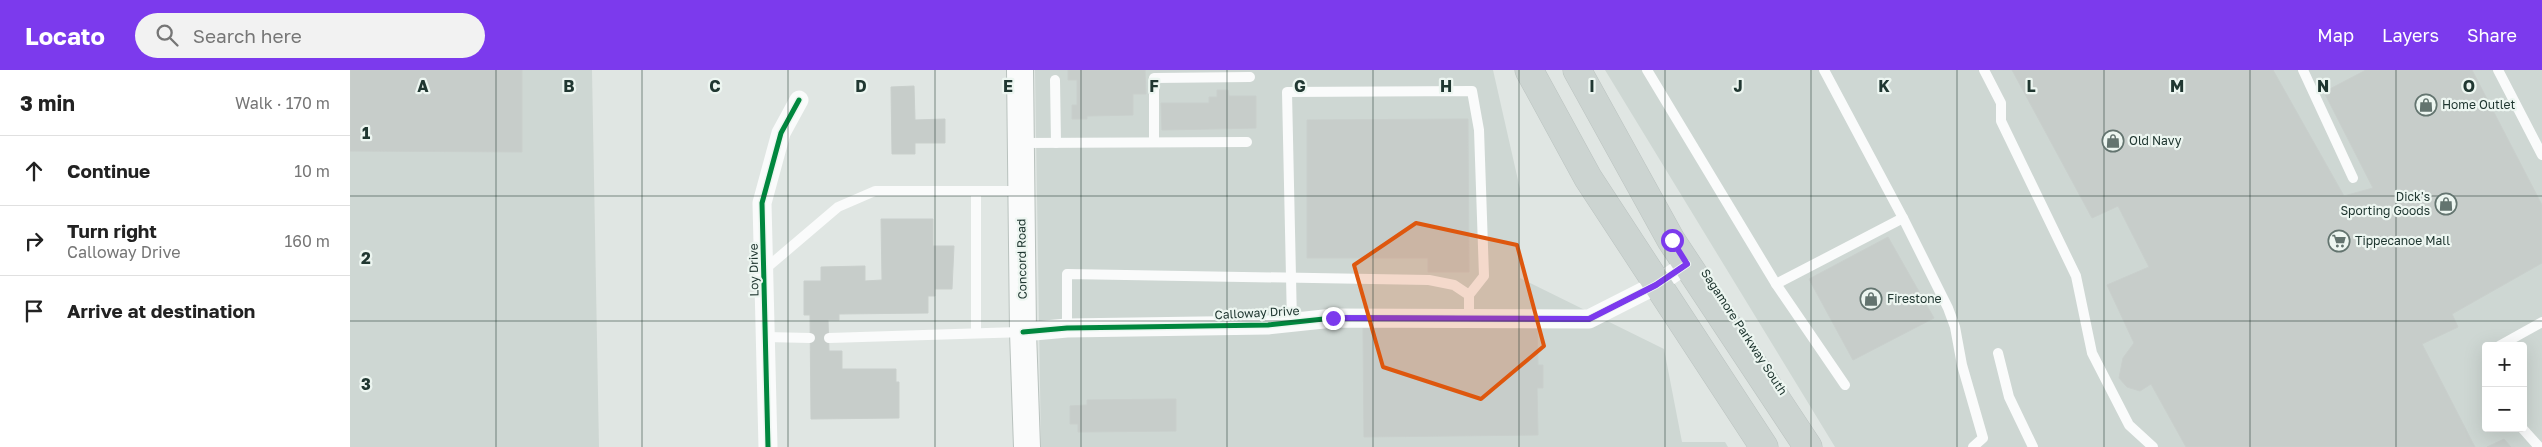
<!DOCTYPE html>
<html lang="en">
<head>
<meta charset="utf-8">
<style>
	:root { --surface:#fff; --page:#f2f2f2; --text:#222; --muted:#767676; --line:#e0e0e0; --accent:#7c3aed }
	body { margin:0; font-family:"Golos Text",sans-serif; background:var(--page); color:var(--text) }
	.controls { position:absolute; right:15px; bottom:15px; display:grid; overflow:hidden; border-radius:5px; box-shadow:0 5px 20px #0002 }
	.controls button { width:45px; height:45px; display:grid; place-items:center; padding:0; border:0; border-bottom:1px solid var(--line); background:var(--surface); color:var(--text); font:25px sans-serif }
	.stop { position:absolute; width:15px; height:15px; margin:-11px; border:4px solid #7c3aed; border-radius:50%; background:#fff }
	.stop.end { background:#7c3aed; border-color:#fff; box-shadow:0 1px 5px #0008 }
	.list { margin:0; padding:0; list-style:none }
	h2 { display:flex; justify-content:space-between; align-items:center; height:65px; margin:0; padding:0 20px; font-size:21px }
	h2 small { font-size:16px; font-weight:400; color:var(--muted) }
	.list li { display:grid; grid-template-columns:32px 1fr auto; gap:15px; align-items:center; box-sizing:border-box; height:70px; padding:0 20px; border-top:1px solid var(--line) }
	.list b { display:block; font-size:19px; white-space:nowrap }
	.list p { margin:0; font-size:16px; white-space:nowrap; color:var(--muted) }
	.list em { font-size:16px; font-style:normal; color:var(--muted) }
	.icon { flex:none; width:28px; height:28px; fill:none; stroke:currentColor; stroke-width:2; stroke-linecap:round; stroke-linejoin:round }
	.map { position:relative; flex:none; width:2192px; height:377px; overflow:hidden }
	header { display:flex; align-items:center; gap:30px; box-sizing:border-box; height:70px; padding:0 25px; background:var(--accent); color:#fff }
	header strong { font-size:24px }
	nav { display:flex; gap:28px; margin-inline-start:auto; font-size:18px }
	.search { width:350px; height:45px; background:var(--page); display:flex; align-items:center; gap:12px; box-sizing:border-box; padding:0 18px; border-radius:28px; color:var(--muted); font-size:19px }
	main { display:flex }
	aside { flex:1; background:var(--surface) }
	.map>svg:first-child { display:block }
	.built { fill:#ced7d3; fill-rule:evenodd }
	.building { fill:#c7cdca; stroke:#c9cfcc }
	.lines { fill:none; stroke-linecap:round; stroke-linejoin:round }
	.secondary-casing { stroke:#b9c2be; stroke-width:28 }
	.primary-casing { stroke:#bbc3c0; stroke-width:29 }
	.lane { stroke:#fafbfb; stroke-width:10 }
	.street { stroke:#fafbfb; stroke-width:19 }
	.secondary { stroke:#fafbfb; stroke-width:26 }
	.primary { stroke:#ccd4d1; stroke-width:28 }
	.cycleway-casing { stroke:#edf6f1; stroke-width:8 }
	.cycleway { stroke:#00873e; stroke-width:5 }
	.route { stroke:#7c3aed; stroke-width:6 }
	.marked { fill:#de570e; fill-opacity:0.2; stroke:#de570e; stroke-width:4; stroke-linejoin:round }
	.grid { fill:none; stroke:#203731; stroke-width:1; stroke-opacity:0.55 }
	.labels { text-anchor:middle; stroke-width:4.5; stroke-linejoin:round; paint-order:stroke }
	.poi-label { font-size:12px; fill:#203731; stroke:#edf6f1; text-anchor:start }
	.street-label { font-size:12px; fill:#203731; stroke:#edf6f1 }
	.grid-label { font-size:16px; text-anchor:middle; font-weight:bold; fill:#203731; stroke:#edf6f1; stroke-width:4.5; stroke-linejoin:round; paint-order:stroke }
</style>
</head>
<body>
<header>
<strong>Locato</strong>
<div class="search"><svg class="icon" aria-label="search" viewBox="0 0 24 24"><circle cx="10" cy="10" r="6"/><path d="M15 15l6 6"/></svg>Search here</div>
<nav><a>Map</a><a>Layers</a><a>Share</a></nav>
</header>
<main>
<aside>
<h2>3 min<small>Walk · 170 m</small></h2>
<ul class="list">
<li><svg class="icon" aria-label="ahead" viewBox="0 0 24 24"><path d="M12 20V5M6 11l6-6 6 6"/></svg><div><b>Continue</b></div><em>10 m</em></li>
<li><svg class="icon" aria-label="right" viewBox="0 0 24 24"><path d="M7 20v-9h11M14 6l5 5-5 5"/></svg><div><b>Turn right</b><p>Calloway Drive</p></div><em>160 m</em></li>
<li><svg class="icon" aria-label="arrive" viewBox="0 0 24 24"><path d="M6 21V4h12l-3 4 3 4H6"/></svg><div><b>Arrive at destination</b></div></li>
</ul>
</aside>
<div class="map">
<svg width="2192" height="377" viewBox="0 0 2192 377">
	<rect width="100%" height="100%" fill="#e0e6e3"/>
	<g class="built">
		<polygon points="0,0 242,0 249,377 0,377"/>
		<polygon points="685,0 1143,0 1170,119 1170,208 1314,279 1332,372 1375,372 1378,377 691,377"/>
		<path d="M1255,0H2192V377H1485ZM2136,276H2173V358H2136Z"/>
	</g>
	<g class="building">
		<polygon points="0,0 172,0 172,82 0,81"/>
		<polygon points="718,0 795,0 796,24 783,24 783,45 737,46 737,49 722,49 722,35 727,35 727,10 718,10"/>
		<polygon points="1662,0 1923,0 1994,126 2023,118 1974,22 2016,0 2122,0 2192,135 2192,193 2102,244 2108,257 2072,274 2125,377 1836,377 1801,314 1790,321 1777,317 1769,308 1773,288 1784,273 1757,215 1799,197 1768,136 1742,148"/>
		<polygon points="564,16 565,50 595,49 595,73 565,73 565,84 542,84 541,17"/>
		<polygon points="867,20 878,20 879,26 906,26 906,58 812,60 811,33 859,33 859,27 867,27"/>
		<polygon points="1118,49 1119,202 1078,202 1078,188 957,188 957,50"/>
		<polygon points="531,149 583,149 583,176 604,176 602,219 585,219 585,226 578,226 578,243 489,244 489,250 478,250 479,281 492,281 492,299 546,299 546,312 549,312 549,348 461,349 460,245 454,245 454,211 471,211 471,197 515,196 515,211 532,210"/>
		<polygon points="1538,167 1584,248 1503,290 1459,209"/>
		<polygon points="1187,256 1188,295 1193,295 1193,318 1187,318 1188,365 1014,367 1013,258"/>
		<polygon points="826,329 826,361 728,362 728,354 720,354 720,336 737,335 737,330"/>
		<polygon points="2154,369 2161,377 2137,377"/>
	</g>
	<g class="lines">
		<g class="secondary-casing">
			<polyline id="secondary" points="670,0 673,262 677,377"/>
		</g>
		<g class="primary-casing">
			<g id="primary">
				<polyline points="1179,0 1238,108 1414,377"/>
				<polyline points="1227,0 1321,170 1458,377"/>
			</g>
		</g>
		<g class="lane">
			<polyline points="1297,0 1426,214 1553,148"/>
			<polyline points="1474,0 1553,148 1598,238 1605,257 1612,295 1633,368 1623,377"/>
			<polyline points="1634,0 1651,33 1651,51 1726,206 1742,283 1779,355 1803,377"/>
			<polyline points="1953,0 2003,108"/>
			<polyline points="2148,0 2192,85"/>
			<polyline points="705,10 706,73"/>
			<polyline points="804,72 804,8 900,7"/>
			<polyline points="672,73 897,72"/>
			<polyline points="626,121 626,263"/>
			<polyline points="414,200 488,137 525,121 671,121"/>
			<polyline points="1426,214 1495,315"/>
			<polyline points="942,253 937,22 1122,21 1129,60 1134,206 1119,225 1119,249"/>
			<polyline points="717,258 717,204 1079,210 1104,215 1119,225"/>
			<polyline points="416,267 460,268"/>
			<polyline points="479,268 672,262"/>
			<polyline points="2149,276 2192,252"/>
			<polyline points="1648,283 1659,327 1683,377"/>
			<polyline points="2172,358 2189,377"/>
		</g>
		<g class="street">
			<polyline points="673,262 717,258 918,255 983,248 1239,249 1306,215 1337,194"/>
			<polyline points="418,377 412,133 431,63 449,30"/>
		</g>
		<use href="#secondary" class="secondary"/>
		<use href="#primary" class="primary"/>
		<g class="cycleway-casing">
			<g id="cycleway">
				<polyline points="673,262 717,258 918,255 983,248 1239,249 1306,215 1337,194"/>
				<polyline points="418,377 412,133 431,63 449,30"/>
			</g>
		</g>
		<use href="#cycleway" class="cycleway"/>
	</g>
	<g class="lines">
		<polyline class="route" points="983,248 1239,249 1306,215 1337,194 1322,170"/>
	</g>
	<path class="marked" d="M1066,153L1167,175L1194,276L1131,329L1033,297L1004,195Z"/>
	<path class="grid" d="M146,0V377M292,0V377M438,0V377M585,0V377M731,0V377M877,0V377M1023,0V377M1169,0V377M1315,0V377M1461,0V377M1607,0V377M1754,0V377M1900,0V377M2046,0V377M0,126H2192M0,251H2192"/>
	<defs>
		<g id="shop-ring" transform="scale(1.125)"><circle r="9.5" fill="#edf6f1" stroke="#63746f" stroke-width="1.5"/><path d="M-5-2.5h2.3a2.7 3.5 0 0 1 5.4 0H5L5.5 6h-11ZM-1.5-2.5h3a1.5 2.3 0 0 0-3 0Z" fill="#63746f"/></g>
		<g id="supermarket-ring" transform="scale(1.125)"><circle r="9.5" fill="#edf6f1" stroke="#63746f" stroke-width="1.5"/><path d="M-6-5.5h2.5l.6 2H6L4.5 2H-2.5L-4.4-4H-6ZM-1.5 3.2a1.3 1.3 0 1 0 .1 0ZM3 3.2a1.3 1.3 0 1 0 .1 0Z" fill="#63746f"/></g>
	</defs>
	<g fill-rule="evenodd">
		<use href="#shop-ring" x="2076" y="35"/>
		<use href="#shop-ring" x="1763" y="71"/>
		<use href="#shop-ring" x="2096" y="134"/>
		<use href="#supermarket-ring" x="1989" y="171"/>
		<use href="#shop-ring" x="1521" y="229"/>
	</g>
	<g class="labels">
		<g class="poi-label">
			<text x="2092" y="39">Home Outlet</text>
			<text x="1779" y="75">Old Navy</text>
			<text x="2080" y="131" text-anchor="end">Dick's<tspan x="2080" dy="14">Sporting Goods</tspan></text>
			<text x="2005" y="175">Tippecanoe Mall</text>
			<text x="1537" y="233">Firestone</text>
		</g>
		<g class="street-label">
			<text transform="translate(672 189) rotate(-91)" y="4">Concord Road</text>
			<text transform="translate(404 200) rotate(-91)" y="4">Loy Drive</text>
			<text transform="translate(907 243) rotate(-3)" y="4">Calloway Drive</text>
			<text transform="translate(1394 262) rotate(57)" y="4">Sagamore Parkway South</text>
		</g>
	</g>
	<g class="grid-label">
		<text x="73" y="22">A</text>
		<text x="219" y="22">B</text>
		<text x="365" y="22">C</text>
		<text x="511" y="22">D</text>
		<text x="658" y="22">E</text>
		<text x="804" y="22">F</text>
		<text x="950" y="22">G</text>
		<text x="1096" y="22">H</text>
		<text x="1242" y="22">I</text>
		<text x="1388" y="22">J</text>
		<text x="1534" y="22">K</text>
		<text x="1681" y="22">L</text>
		<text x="1827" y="22">M</text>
		<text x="1973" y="22">N</text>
		<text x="2119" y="22">O</text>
		<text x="16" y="69">1</text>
		<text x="16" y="194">2</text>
		<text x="16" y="320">3</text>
	</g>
</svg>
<div class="controls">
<button>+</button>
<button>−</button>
</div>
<div class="stop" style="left:1322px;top:170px"></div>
<div class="stop end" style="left:983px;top:248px"></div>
</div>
</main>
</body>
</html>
